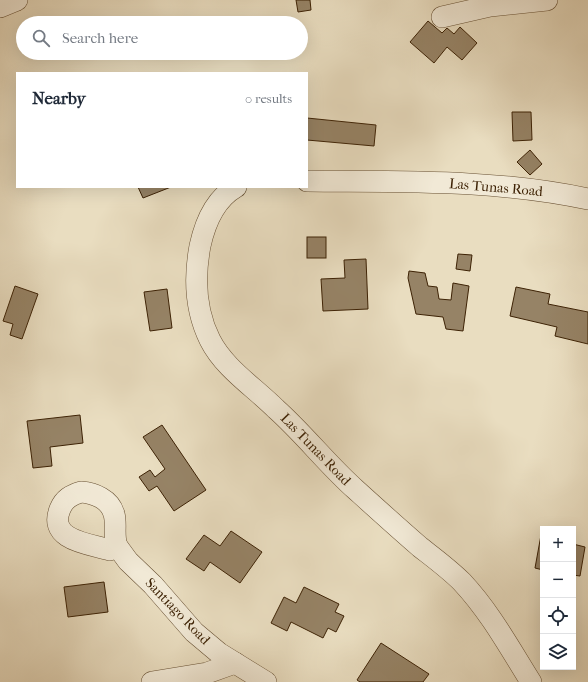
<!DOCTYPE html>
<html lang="en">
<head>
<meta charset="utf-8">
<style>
	:root { --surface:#fff; --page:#f2f2f3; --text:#1f2937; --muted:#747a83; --line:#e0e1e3 }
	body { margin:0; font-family:"IM FELL French Canon",serif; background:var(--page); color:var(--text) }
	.controls { position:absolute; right:12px; bottom:12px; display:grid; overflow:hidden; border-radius:0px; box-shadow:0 4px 16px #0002 }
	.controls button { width:36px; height:36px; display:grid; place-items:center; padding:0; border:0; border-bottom:1px solid var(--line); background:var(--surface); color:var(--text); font:20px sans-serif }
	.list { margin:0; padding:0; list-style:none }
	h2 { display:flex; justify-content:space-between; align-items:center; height:52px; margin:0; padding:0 16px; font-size:17px }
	h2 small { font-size:13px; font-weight:400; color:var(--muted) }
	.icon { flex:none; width:22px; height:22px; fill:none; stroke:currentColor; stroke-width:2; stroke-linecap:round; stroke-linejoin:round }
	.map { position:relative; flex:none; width:588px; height:682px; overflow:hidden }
	.search { position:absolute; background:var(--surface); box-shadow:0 4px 16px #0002; left:16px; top:16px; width:292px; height:44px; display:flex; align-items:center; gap:10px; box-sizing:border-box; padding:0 14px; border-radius:22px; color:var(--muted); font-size:15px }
	.panel { position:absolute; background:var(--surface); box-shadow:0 4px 16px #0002; left:16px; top:72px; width:292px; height:116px; border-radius:0px }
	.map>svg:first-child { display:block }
	.building { fill:#968366; stroke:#3d2205 }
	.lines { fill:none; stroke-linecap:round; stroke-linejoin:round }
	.minor-casing { stroke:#685134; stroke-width:22 }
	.minor { stroke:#f1e9d6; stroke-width:21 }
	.labels { text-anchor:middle; stroke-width:4; stroke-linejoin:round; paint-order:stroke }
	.street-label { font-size:14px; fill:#3d2205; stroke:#f1e9d6 }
</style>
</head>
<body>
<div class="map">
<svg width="588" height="682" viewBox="0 0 588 682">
	<rect width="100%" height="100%" fill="#e9ddc0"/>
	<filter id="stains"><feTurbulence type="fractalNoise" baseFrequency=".005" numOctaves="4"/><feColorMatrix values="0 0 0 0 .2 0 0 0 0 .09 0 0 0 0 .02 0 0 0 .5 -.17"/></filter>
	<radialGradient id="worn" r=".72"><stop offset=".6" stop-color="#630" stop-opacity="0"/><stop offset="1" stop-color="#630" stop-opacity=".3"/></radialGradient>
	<g class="building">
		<polygon points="296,0 310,0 311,10 298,12"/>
		<polygon points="428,21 442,33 447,28 454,34 460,27 477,43 462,60 447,47 434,63 410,42"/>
		<polygon points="512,112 531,112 532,140 513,141"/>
		<polygon points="307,118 376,125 374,146 307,140"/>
		<polygon points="530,150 542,164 530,175 517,162"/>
		<polygon points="138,187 171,187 143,198"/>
		<rect x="307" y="237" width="19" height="21"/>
		<polygon points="458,254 472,255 470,271 456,269"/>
		<polygon points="366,259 368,309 323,311 321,279 345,278 344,260"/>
		<polygon points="409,271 425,273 428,286 437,287 439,299 451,300 453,283 469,286 463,331 446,329 443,317 416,314 408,278"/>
		<polygon points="15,286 38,294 22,339 10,335 13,324 3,321"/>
		<polygon points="516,287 550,294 548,304 588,312 588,344 555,336 557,327 510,316"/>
		<polygon points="167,289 172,328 150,331 144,292"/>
		<polygon points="80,415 83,443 50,447 52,466 33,468 27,421"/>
		<polygon points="162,425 206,490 174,511 157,486 149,491 139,477 150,470 155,477 165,469 143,437"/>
		<polygon points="231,531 262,552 240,583 210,562 204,571 186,559 204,535 220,546"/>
		<polygon points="541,535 543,536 543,570 535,568"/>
		<polygon points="573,544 585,547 580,576 573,575"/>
		<polygon points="104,582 108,612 68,617 64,587"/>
		<polygon points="304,587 339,604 335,612 344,616 336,632 328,628 323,638 291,622 287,631 271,623 284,597 296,603"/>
		<polygon points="381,643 429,674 423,682 360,682 357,680"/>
	</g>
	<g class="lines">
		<g class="minor-casing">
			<g id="minor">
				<polyline points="0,7 17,0"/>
				<polyline points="442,17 490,6 547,0"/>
				<path d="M307,181C401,182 495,179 588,199"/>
				<path d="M236,187C215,199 205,223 200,246C194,278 195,310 210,340C224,368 254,387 276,409C304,434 327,464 355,489C376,508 398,528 420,547C434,558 449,569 462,582C490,612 509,647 531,682"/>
				<path d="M81,492C94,493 110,499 114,514C117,524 113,535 117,546L110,550C91,544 47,541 60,509C64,499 71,495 81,492Z"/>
				<polyline points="117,546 128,561 153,585 194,632 219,653 266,682"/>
				<polyline points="152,682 207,673 235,663"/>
			</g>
		</g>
		<use href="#minor" class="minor"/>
	</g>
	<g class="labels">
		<g class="street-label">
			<text transform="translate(496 187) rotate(5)" y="5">Las Tunas Road</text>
			<text transform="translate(316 449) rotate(46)" y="5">Las Tunas Road</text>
			<text transform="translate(178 611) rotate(46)" y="5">Santiago Road</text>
		</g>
	</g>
	<rect width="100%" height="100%" filter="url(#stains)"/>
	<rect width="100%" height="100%" fill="url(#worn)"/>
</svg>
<div class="controls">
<button>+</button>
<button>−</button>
<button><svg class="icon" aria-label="locate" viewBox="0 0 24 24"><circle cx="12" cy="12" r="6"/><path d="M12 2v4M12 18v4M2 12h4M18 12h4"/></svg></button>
<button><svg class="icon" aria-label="layers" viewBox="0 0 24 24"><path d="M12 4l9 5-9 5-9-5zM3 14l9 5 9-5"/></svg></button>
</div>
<div class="search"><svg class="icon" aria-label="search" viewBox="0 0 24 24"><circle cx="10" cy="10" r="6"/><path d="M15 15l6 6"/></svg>Search here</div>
<section class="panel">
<h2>Nearby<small>0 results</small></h2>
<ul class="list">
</ul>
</section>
</div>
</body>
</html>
